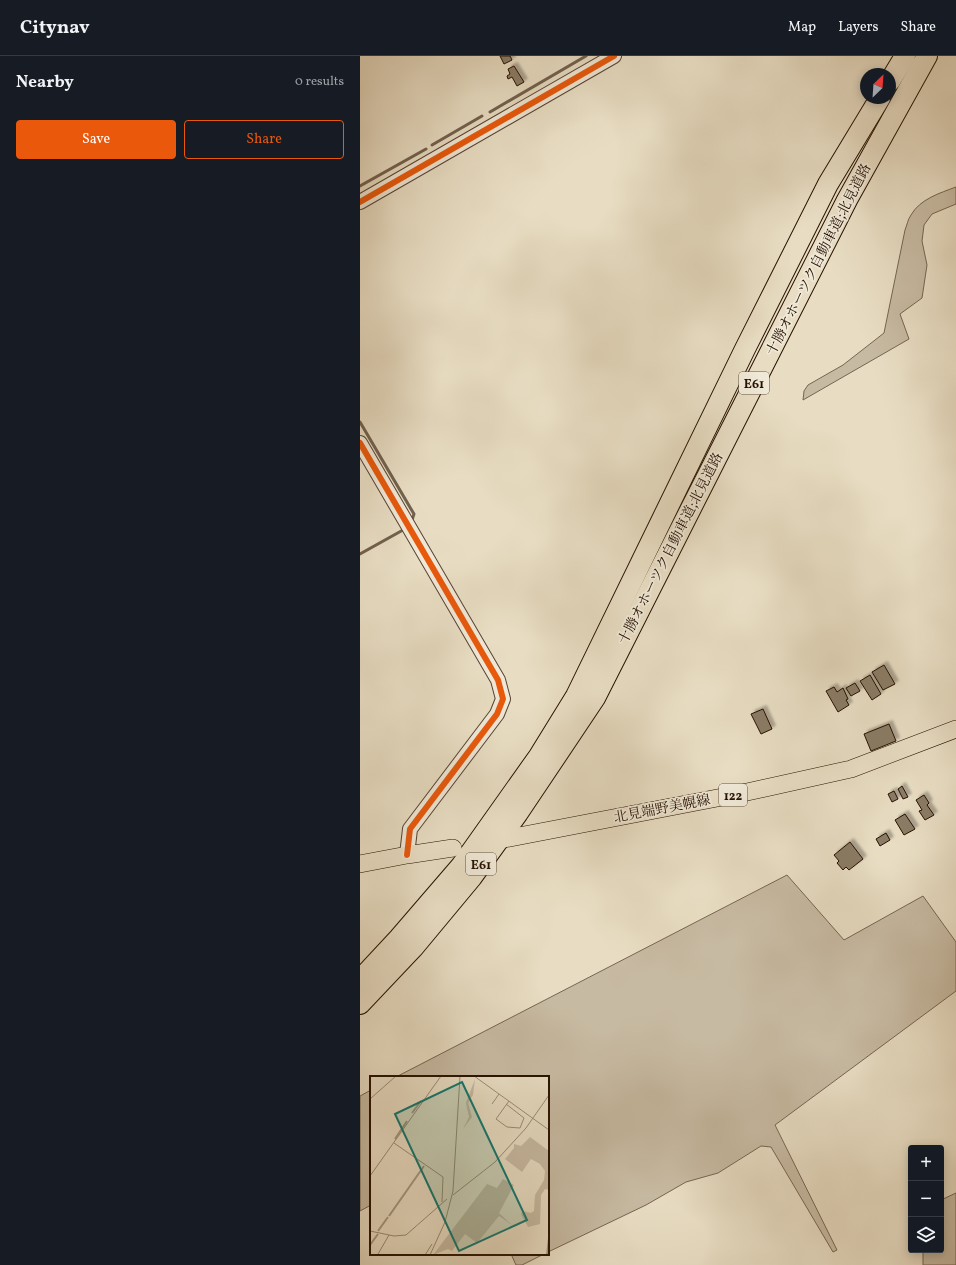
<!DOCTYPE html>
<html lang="en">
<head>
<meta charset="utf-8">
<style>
	:root { --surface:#171b24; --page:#20242c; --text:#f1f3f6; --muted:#9ea1a6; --line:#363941; --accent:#ea580c }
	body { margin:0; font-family:Vollkorn,"Noto Serif JP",serif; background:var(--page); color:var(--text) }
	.controls { position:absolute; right:12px; bottom:12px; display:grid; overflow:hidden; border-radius:4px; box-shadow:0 2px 10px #0003 }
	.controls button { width:36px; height:36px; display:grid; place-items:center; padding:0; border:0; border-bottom:1px solid var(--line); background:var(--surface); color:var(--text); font:20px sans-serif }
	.compass { position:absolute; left:500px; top:12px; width:36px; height:36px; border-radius:50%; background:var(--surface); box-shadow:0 2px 10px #0003; rotate:25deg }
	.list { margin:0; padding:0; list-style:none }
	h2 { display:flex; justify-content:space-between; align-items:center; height:52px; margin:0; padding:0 16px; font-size:17px }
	h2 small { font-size:13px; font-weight:400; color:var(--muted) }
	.actions { display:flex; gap:8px; padding:12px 16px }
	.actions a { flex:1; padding:9px 0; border:1px solid var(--accent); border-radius:4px; text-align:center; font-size:14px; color:var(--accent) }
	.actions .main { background:var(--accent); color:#fff }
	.icon { flex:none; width:22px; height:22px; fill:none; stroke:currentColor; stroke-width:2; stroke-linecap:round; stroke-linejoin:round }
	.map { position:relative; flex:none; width:596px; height:1209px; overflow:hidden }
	header { display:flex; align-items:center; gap:24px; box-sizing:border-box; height:56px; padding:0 20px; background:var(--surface); border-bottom:1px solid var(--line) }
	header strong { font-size:19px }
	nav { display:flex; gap:22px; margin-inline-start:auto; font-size:14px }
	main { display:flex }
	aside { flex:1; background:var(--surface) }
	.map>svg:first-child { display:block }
	.green { fill:#c7baa2; stroke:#766552 }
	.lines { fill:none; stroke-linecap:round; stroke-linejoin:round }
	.stream { stroke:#72614e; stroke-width:3 }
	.building { fill:#8a7b66; stroke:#251001; filter:url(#shadow) }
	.minor-casing { stroke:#564332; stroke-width:16 }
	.major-casing { stroke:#251001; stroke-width:18 }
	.highway-casing { stroke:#251001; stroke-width:22 }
	.minor { stroke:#f0e9d8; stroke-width:14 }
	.major { stroke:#e8ddc3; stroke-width:17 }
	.highway { stroke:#e8ddc3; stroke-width:20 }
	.cycleway-casing { stroke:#f0e9d8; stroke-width:8 }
	.cycleway { stroke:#e8590c; stroke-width:6 }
	.labels { text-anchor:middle; stroke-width:3.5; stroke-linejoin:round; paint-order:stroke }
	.shield { fill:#f0e9d8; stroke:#625142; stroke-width:1 }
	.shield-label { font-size:13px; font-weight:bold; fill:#251001 }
	.street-label { font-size:14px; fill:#251001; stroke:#f0e9d8 }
	.inset-river { fill:none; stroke:#a69781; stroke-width:2 }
	.inset-road { fill:none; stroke:#9a8b75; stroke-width:1 }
	.view { fill:#0f766e; fill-opacity:0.15; stroke:#0f766e; stroke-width:2 }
	.inset-edge { fill:none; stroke:#251001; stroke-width:2 }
</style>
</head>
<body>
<header>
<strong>Citynav</strong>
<nav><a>Map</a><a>Layers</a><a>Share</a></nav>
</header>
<main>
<aside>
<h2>Nearby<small>0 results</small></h2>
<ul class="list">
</ul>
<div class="actions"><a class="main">Save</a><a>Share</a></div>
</aside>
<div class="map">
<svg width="596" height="1209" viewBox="0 0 596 1209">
	<defs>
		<filter id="shadow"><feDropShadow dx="3.5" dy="-3.5" stdDeviation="1" flood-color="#0004"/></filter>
	</defs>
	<rect width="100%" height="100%" fill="#e8ddc3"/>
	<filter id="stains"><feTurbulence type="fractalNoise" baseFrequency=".005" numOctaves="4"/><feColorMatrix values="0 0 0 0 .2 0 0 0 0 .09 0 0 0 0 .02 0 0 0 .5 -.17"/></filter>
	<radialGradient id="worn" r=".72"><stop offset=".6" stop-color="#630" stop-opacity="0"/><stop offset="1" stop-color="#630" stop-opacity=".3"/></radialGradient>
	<g class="green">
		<path d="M596,131V148L572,158L564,169L562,185L567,209L562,242L540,258L549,283L443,344L444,335L448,329L483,309L524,277L545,174C547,169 548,163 551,159C560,143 580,137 596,131Z"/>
		<polygon points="427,819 484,884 563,840 596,886 596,935 415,1069 477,1194 473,1196 411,1091 401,1090 358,1117 326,1126 286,1149 188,1196 188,1021 36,1021"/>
		<polygon points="11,1034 11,1149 0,1155 0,1040"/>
		<polygon points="596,1137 596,1209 563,1209 563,1194 581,1194 581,1144"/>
		<polygon points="151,1198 184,1198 162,1209 156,1209"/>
	</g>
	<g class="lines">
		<g class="stream">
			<polyline points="130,56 226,0"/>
			<polyline points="72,89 122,60"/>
			<polyline points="0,130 66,93"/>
			<polyline points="0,366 51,453 54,458 52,464"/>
			<polyline points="0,498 43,474"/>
		</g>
	</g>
	<g class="building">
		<polygon points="140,0 150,0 152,4 144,8"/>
		<polygon points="154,10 164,26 157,30 152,21 148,23 147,20 150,18 148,13"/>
		<polygon points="524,609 535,628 523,634 512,616"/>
		<polygon points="510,619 521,638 512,644 500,625"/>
		<polygon points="495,627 500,635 491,640 486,632"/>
		<polygon points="474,631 477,636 483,632 488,643 486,644 489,649 478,656 466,635"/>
		<polygon points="403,653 412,673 401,678 391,658"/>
		<polygon points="529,668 536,685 511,695 504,678"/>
		<polygon points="542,730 548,741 543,743 538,733"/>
		<polygon points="534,735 538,743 532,746 528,738"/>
		<polygon points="564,739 569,747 567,749 574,759 565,764 559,755 562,754 556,744"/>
		<polygon points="545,758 555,773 544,779 535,764"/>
		<polygon points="526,777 530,784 520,790 516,783"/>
		<polygon points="490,786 503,803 489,814 486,811 483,814 477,807 479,805 474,799"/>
	</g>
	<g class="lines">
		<g class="minor-casing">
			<g id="minor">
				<polyline points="0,146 254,0"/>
				<polyline points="0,387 138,624 143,643 137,658 50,773 47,799"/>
			</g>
		</g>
		<g class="major-casing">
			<g id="major">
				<polyline points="144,783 378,738 491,713 596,673"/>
				<polyline points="0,808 47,799 93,792"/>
			</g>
		</g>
		<g class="highway-casing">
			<g id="highway">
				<polyline points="530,25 545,0"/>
				<polyline points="0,924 39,882 101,810 179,700 216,640 385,293 468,128 520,42"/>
				<polyline points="0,948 53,892 112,821 158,757 235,642 487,144 567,0"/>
			</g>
		</g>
		<use href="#minor" class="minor"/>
		<use href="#major" class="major"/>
		<use href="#highway" class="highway"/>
		<g class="cycleway-casing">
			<g id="cycleway">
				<polyline points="0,146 254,0"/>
				<polyline points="0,387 138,624 143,643 137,658 50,773 47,799"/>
			</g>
		</g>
		<use href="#cycleway" class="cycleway"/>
	</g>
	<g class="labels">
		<g class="shield">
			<rect x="379" y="316" width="30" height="22" rx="3"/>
			<rect x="359" y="728" width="28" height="22" rx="3"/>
			<rect x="106" y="797" width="30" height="22" rx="3"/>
		</g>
		<g class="shield-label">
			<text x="394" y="332">E61</text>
			<text x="373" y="744">122</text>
			<text x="121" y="813">E61</text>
		</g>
		<g class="street-label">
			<text transform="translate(458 203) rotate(-63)" y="5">十勝オホーツク自動車道;北見道路</text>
			<text transform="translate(310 492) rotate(-63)" y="5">十勝オホーツク自動車道;北見道路</text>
			<text transform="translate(302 752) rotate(-11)" y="5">北見端野美幌線</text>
		</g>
	</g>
	<g transform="translate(10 1020)">
		<rect width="179" height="179" fill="#e8ddc3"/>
		<path d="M105,3L103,19L98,27L102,41L93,53L99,41L96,27ZM160,61L179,75V114L175,113L171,119L170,148L158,151L151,138L153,135L161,137L164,135L165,119L174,104L175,95L170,88L161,83L152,96L135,83L144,72V68L151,70ZM133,103L144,109L129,137L142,149L129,140L107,167L95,158L82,175L78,173L63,179L117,108L127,112Z" fill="#c7baa2"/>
		<path class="inset-river" d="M42,37L51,25M25,63L37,45M19,140L54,90M8,155L18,141M0,169L8,158M177,179L179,162"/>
		<path class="inset-road" d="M104,0L179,54M0,23L26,0M122,28L129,18M136,28L154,42L150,52L137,51L126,43L139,25M24,67L73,101L72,126M0,100L71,0M83,119L125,86L156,52L179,19M0,155L24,160L36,159L77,123M8,178L19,159M55,179L62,168M60,179L75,146L83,115L90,0"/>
		<path class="view" d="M92,6L157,144L89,175L25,38Z"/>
		<rect width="179" height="179" class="inset-edge"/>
	</g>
	<rect width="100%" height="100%" filter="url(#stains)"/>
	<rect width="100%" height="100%" fill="url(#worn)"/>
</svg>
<div class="controls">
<button>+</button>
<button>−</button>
<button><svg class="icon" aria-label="layers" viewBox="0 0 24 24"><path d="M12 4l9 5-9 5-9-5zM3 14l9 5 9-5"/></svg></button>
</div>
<svg class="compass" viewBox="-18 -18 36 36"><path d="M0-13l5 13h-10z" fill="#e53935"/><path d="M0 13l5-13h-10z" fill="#9ea1a6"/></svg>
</div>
</main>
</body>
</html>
